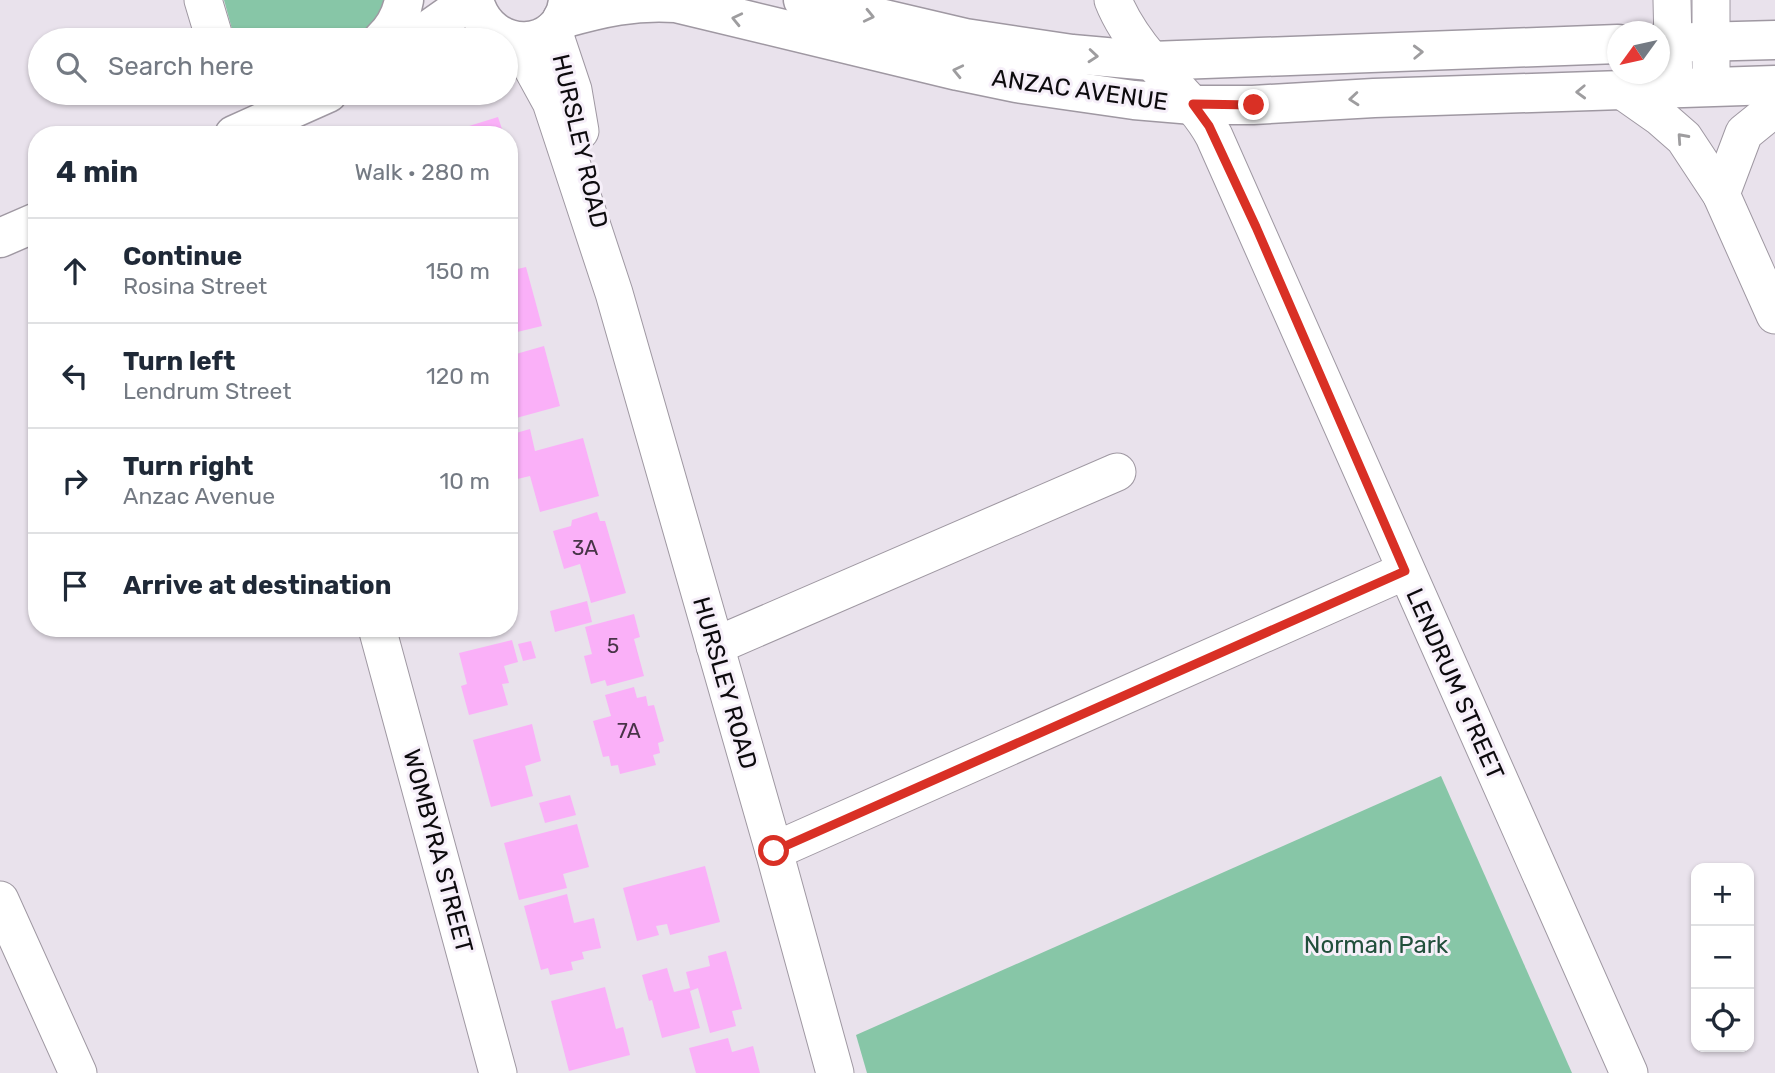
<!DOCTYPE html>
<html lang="en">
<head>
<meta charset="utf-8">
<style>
	:root { --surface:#fff; --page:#f6f6f7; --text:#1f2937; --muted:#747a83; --line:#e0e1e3 }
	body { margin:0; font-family:Rubik,sans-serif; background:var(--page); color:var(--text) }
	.controls { position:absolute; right:21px; bottom:21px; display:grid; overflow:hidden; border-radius:14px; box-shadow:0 2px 5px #0004 }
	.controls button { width:63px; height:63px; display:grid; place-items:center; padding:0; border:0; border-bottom:2px solid var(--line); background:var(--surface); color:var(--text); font:35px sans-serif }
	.compass { position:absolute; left:1607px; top:21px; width:63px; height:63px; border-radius:50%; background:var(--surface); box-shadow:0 2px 5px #0004; rotate:237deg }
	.stop { position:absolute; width:21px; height:21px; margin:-16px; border:5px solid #d93025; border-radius:50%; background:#fff }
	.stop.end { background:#d93025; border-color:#fff; box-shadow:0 2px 7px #0008 }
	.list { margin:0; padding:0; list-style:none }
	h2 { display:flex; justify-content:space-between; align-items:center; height:91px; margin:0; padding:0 28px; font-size:30px }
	h2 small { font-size:23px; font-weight:400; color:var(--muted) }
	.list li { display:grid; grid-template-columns:46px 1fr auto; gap:21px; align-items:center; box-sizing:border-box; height:105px; padding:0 28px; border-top:2px solid var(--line) }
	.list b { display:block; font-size:26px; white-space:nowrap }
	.list p { margin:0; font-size:23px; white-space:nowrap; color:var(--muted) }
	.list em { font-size:23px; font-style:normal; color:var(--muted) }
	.icon { flex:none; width:38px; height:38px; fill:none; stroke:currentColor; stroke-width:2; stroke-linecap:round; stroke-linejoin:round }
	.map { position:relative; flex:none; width:1775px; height:1073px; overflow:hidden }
	.search { position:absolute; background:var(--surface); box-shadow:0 2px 5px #0004; left:28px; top:28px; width:490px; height:77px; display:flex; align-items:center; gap:18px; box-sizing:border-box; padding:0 24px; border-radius:38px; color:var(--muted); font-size:26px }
	.panel { position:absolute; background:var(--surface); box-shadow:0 2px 5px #0004; left:28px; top:126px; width:490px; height:511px; border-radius:28px }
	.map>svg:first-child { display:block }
	.green { fill:#87c6a7 }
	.building { fill:#fab0f8 }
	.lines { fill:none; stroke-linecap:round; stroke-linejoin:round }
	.minor-casing { stroke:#9f98a2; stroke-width:39 }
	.major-casing { stroke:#9f98a2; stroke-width:41 }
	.minor { stroke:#fff; stroke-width:37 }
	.major { stroke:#fff; stroke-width:38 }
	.oneway { stroke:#9e9d9f }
	.route { stroke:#d93025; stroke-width:9 }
	.labels { text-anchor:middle; stroke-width:6; stroke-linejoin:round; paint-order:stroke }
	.number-label { font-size:21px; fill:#483448 }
	.street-label { font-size:24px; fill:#0d0b0e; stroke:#f6eff9 }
	.park-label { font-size:24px; fill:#214f3b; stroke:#f6eff9 }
</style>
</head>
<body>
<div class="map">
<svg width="1775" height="1073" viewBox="0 0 1775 1073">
	<rect width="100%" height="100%" fill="#e9e2ec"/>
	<g class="green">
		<polygon points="224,0 396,0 373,34 363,40 235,40"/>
		<polygon points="1441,776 1572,1073 867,1073 856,1035"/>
	</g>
	<g class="building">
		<polygon points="498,117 504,135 454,135 453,131"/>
		<polygon points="509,154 517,176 509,179"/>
		<polygon points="526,267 542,326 509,334 509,271"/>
		<polygon points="544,346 560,406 509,420 509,356"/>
		<polygon points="530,429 535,451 583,438 599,496 540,512 530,476 509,481 509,435"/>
		<polygon points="597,512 600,521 605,521 626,593 591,603 580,564 564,569 553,531 571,526 572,520"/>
		<polygon points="587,601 592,622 555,632 550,611"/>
		<polygon points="634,614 640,637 634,639 644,676 607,686 605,680 591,684 584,656 592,654 585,627"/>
		<polygon points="512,640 518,662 504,666 509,683 502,684 508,705 469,715 461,686 467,684 459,653"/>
		<polygon points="531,641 536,658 523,661 518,644"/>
		<polygon points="634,687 637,698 646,696 648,706 654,705 664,741 658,743 660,753 653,755 656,765 620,774 618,765 611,766 609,756 603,757 593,721 611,716 605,695"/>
		<polygon points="532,724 541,761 525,766 533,796 491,807 473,740"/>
		<polygon points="570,795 576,815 545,823 539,803"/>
		<polygon points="577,824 589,867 563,874 567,888 519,900 504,843"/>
		<polygon points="705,866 720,922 670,935 667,924 656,926 659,935 637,941 623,888"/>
		<polygon points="567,894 574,923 594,918 601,948 582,952 584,959 571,962 573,970 550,975 548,968 541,970 524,906"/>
		<polygon points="726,951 742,1009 732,1011 736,1026 710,1033 698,988 690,991 700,1028 662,1038 652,1000 649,1001 642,975 667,968 674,992 690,988 686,972 710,966 708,956"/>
		<polygon points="605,987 616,1029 623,1027 630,1055 569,1071 551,1001"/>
		<polygon points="728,1038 732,1052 753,1046 760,1073 696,1073 689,1048"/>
	</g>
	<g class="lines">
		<g class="minor-casing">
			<g id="minor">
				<polyline points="203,0 215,40"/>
				<path d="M1113,0C1122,23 1135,41 1151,60C1172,85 1198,106 1214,136L1629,1073"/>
				<polyline points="1672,0 1674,88"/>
				<polyline points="553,30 573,90 580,131"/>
				<polyline points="518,42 551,102 614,293 774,851 835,1073"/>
				<polyline points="1711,87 1711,0"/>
				<polyline points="1623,91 1660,117 1684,138 1721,194 1775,315"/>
				<polyline points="1721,194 1744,133 1775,108"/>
				<polyline points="377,628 498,1073"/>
				<polyline points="715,646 1117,472"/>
				<polyline points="774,851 1405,571"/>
				<polyline points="0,900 78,1073"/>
			</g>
		</g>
		<g class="major-casing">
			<g id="major">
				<path d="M474,0C489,57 563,53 568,0"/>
				<polyline points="803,0 965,38 1072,54 1151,61 1618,44"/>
				<path d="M562,19C601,8 635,0 676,3L958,71L1016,83L1134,100L1193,105H1253L1374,98L1775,85"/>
				<path d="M382,40C394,29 401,16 404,0"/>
				<polyline points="414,40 471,0"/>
				<polyline points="1660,43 1775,40"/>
				<polyline points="234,135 328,93"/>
				<polyline points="0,238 37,222"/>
			</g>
		</g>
		<use href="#minor" class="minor"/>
		<use href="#major" class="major"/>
	</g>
	<defs><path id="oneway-chevron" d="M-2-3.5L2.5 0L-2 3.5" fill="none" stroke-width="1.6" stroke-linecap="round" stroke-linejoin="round" transform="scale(1.75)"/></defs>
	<g class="oneway">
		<use href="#oneway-chevron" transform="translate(869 16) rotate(13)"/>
		<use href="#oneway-chevron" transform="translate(737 19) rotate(-167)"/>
		<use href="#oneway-chevron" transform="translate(1418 52) rotate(-2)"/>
		<use href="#oneway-chevron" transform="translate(1093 56) rotate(5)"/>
		<use href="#oneway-chevron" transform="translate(958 71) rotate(-167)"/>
		<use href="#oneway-chevron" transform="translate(1581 92) rotate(178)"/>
		<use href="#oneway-chevron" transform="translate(1354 99) rotate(175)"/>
		<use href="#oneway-chevron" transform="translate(1682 138) rotate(-132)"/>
	</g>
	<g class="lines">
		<polyline class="route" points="774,851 1405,571 1256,227 1209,126 1193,104 1254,105"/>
	</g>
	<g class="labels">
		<g class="number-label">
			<text x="585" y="555">3A</text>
			<text x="613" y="653">5</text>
			<text x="629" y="738">7A</text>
		</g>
		<g class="street-label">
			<text transform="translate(1080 90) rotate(8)" y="8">ANZAC AVENUE</text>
			<text transform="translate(580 141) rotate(77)" y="8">HURSLEY ROAD</text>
			<text transform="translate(725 683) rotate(74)" y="8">HURSLEY ROAD</text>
			<text transform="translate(1455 684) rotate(66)" y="8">LENDRUM STREET</text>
			<text transform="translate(438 851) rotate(75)" y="8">WOMBYRA STREET</text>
		</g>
		<g class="park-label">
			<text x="1376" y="953">Norman Park</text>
		</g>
	</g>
</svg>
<div class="controls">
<button>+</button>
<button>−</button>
<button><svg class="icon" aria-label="locate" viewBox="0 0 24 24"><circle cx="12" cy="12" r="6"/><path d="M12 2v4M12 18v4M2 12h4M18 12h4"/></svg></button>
</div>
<svg class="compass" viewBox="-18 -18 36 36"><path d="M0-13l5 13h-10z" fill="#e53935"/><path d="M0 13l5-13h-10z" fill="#747a83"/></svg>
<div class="stop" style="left:774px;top:851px"></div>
<div class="stop end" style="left:1254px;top:105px"></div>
<div class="search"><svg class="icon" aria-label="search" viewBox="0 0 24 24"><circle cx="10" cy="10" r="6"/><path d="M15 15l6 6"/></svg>Search here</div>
<section class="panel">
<h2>4 min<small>Walk · 280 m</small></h2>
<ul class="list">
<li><svg class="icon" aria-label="ahead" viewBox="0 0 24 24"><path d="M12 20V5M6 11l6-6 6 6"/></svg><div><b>Continue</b><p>Rosina Street</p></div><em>150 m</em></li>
<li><svg class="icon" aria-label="left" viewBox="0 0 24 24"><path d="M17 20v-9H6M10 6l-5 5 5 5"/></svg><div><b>Turn left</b><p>Lendrum Street</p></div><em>120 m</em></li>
<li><svg class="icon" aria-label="right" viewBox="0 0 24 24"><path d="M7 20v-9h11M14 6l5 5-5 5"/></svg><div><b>Turn right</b><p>Anzac Avenue</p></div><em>10 m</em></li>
<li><svg class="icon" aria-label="arrive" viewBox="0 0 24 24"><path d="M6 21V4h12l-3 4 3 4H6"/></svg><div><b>Arrive at destination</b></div></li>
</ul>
</section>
</div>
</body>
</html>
